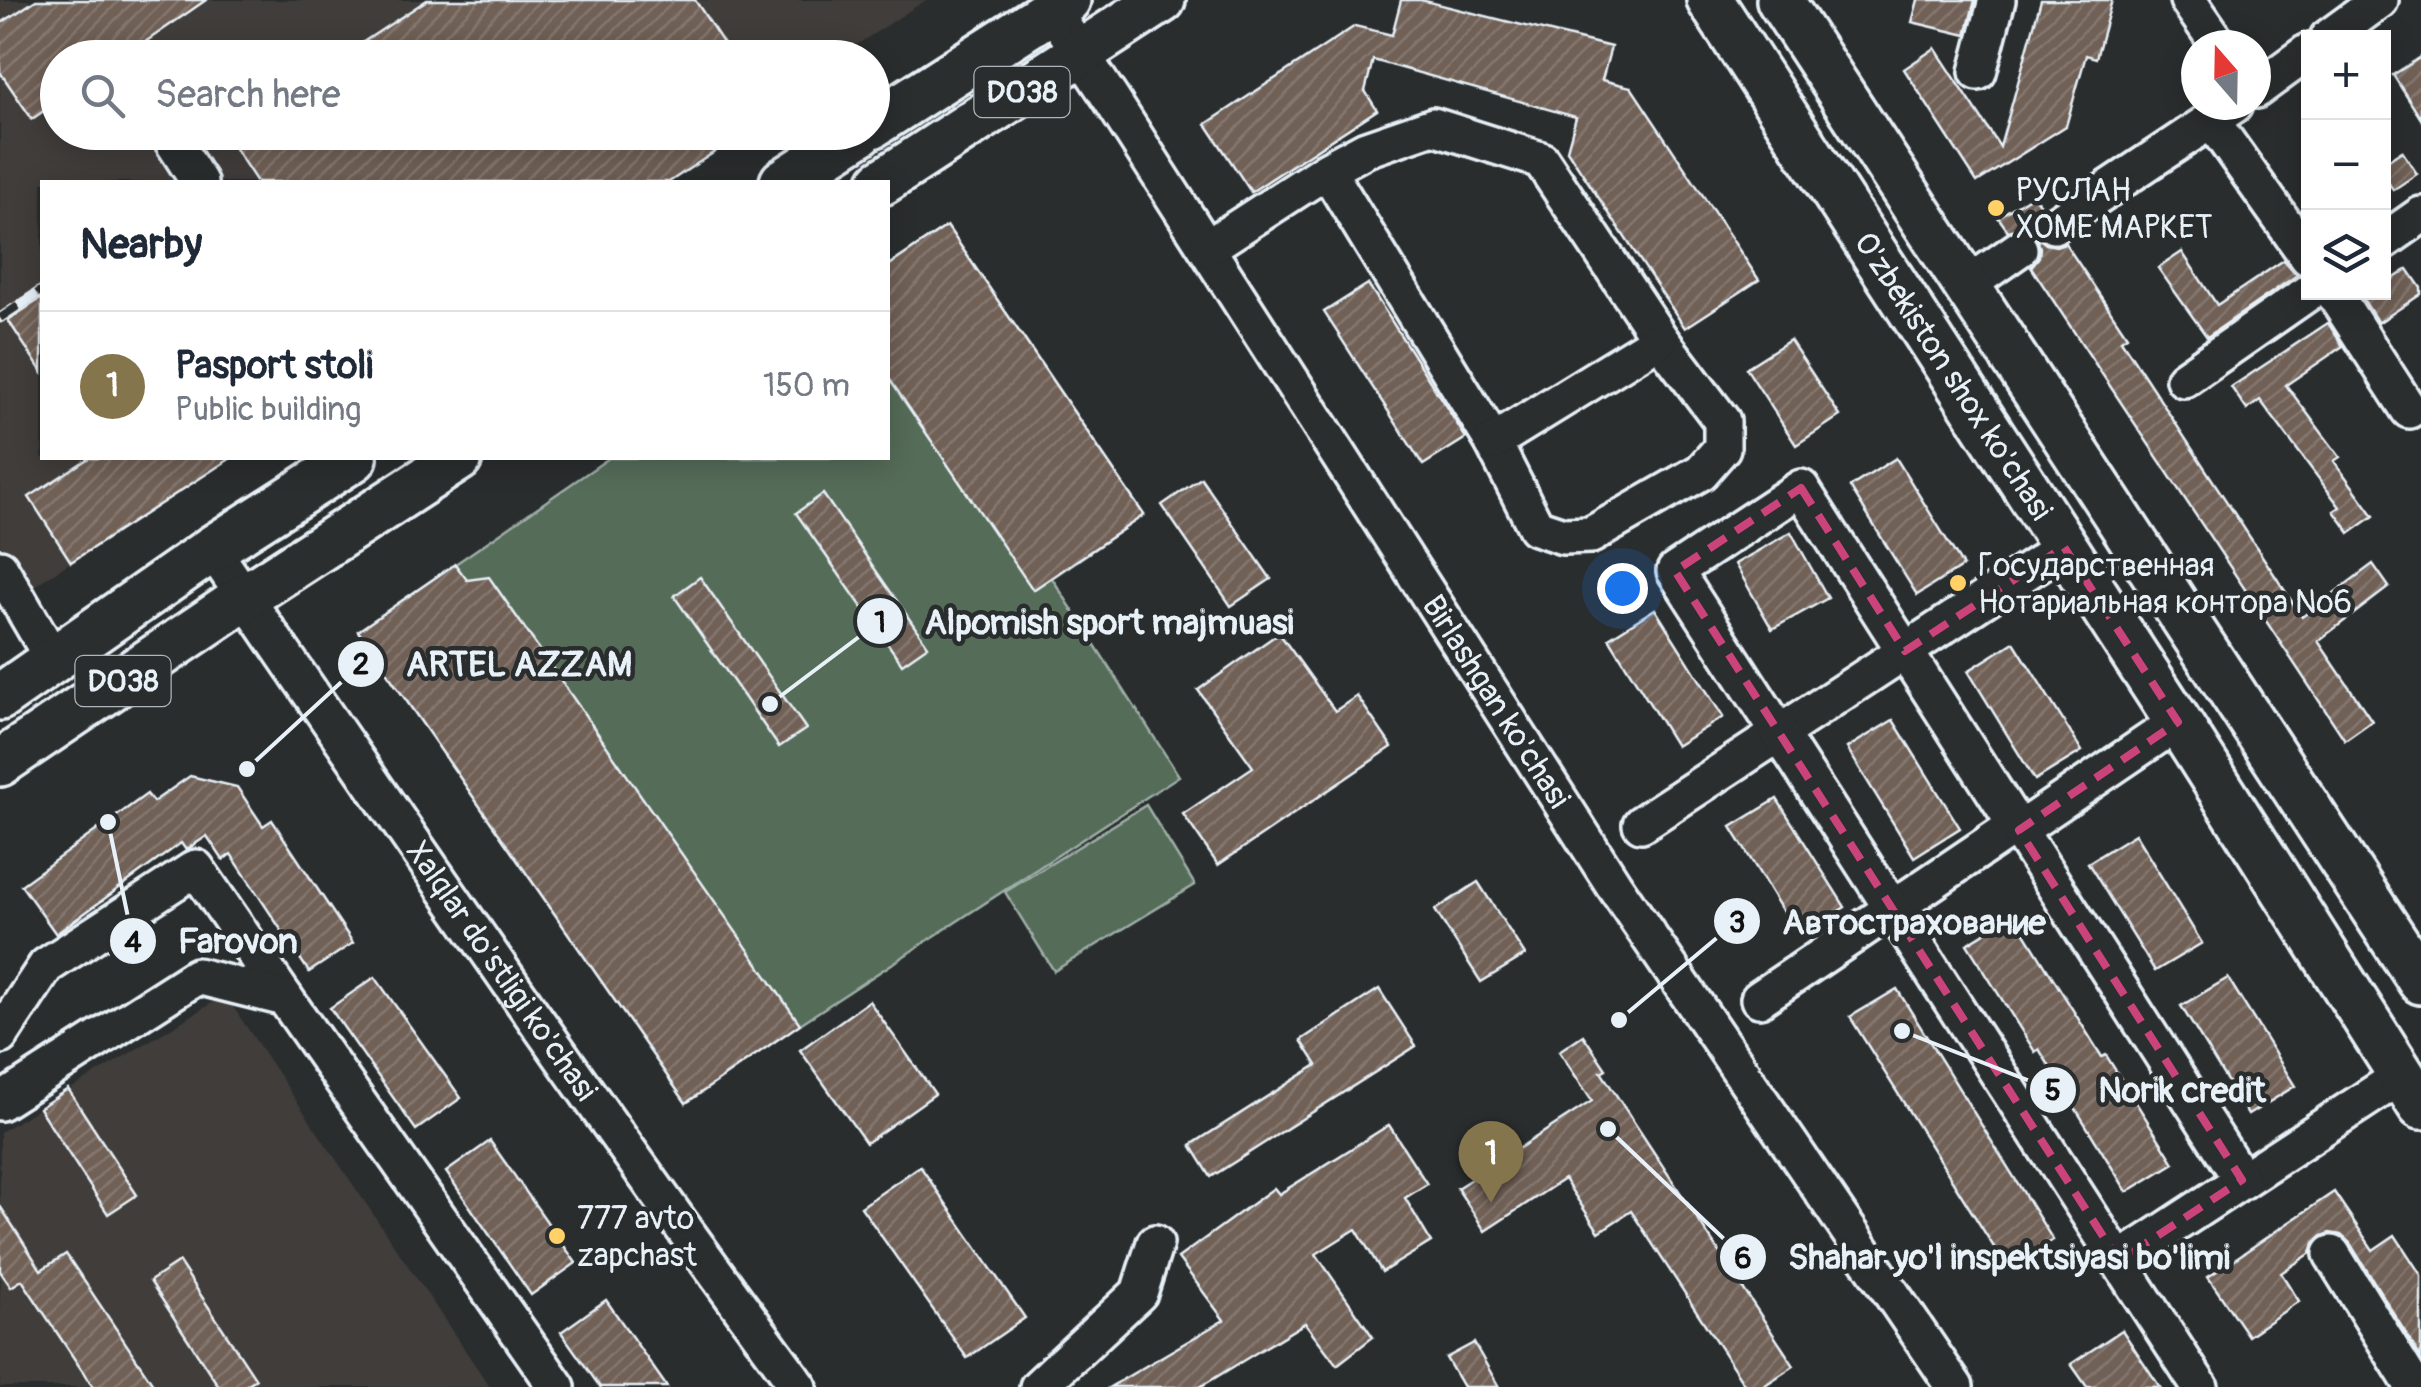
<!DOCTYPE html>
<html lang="en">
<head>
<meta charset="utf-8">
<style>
	:root { --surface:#fff; --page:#f6f6f7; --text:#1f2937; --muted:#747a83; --line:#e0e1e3; --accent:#84754c }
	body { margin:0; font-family:Pangolin,sans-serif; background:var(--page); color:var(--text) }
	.controls { position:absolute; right:30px; top:30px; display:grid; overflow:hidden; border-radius:0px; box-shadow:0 5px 25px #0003 }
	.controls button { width:90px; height:90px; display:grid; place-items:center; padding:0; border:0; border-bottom:2px solid var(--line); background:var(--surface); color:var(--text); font:50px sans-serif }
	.compass { position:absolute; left:2181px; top:30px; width:90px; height:90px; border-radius:50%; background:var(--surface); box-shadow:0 5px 25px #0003; rotate:340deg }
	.you { position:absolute; left:1622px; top:588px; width:35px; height:35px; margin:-25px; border:8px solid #fff; border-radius:50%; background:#1a73e8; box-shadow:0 0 0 15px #1a73e833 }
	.badge { display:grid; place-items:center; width:65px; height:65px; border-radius:50%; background:var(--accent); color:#fff; font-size:32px; font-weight:700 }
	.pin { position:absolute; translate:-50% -82px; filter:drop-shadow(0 2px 5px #0008) }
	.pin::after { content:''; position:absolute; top:52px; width:35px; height:30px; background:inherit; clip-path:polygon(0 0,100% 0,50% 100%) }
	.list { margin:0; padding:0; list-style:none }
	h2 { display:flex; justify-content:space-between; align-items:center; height:130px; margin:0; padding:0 40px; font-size:42px }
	h2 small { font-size:32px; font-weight:400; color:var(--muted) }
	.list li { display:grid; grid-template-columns:65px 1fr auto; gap:30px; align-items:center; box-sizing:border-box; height:150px; padding:0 40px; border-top:2px solid var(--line) }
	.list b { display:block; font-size:38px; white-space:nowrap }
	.list p { margin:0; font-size:32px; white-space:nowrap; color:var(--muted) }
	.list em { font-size:32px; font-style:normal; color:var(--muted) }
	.icon { flex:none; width:55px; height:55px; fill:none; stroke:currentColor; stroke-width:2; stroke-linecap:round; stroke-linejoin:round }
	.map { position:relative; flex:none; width:2421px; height:1387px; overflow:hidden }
	.search { position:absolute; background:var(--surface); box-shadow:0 5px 25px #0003; left:40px; top:40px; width:850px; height:110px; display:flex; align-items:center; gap:25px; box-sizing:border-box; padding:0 35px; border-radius:55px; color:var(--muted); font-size:38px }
	.panel { position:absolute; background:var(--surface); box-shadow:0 5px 25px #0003; left:40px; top:180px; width:850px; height:280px; border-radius:0px }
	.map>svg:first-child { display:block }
	.built { fill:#3f3c3a }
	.pitch { fill:#556c59; stroke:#9eaea8; stroke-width:2.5 }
	.building { fill:url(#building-hatch); stroke:#e8f1f8; stroke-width:2.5 }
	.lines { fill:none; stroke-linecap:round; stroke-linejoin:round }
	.minor-casing { stroke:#e8f1f8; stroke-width:42 }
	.major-casing { stroke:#e8f1f8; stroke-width:52 }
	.minor { stroke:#2a2d2e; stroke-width:35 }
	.major { stroke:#2a2d2e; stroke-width:45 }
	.rail-casing { stroke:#e8f1f8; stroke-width:11 }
	.rail { stroke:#2a2d2e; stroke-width:8; stroke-dasharray:22; stroke-linecap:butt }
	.marked { fill:none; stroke:#ca437a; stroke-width:8; stroke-dasharray:20 12; stroke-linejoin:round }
	.poi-dot { fill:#ffd166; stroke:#2a2d2e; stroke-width:4 }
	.labels { text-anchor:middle; stroke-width:9; stroke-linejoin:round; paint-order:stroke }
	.shield { fill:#2a2d2e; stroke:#afb6bb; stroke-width:2.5 }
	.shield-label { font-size:30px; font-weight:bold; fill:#e8f1f8 }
	.poi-label { font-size:32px; fill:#e8f1f8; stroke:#2a2d2e; text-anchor:start }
	.street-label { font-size:32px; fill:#e8f1f8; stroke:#2a2d2e }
	.leader { fill:none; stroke:#e8f1f8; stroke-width:4 }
	.callout-dot { fill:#e8f1f8; stroke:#2a2d2e; stroke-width:4 }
	.mark-label { font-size:30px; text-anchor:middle; font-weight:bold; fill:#111 }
	.callout-label { font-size:35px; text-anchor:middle; font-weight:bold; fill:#e8f1f8; stroke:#2a2d2e; stroke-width:9; stroke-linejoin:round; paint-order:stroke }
</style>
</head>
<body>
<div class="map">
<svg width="2421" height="1387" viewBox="0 0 2421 1387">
	<defs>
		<pattern id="building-hatch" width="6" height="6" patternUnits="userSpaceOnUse" patternTransform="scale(2.5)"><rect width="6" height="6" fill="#706056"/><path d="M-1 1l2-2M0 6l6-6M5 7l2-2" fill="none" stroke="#84776f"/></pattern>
	</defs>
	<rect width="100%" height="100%" fill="#2a2d2e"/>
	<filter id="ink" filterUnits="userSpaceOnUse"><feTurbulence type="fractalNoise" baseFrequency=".01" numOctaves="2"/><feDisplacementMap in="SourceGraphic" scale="20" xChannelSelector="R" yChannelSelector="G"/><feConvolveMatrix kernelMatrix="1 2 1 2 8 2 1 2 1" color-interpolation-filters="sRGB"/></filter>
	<g filter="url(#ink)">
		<g class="built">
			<polygon points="0,0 926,0 838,57 58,58 58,132 745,133 669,182 42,182 42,458 231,458 0,608"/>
			<polygon points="225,995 490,1387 0,1387 0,1132"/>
		</g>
		<g class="pitch">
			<polygon points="947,226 1144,515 1052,578 1179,776 800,1024 686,1103 358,631 609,458 888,458 888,266"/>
			<polygon points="1146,805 1195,885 1054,971 1005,892"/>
		</g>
		<g class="building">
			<polygon points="36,0 206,0 122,58 58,58 58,101 32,119 0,72 0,24"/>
			<polygon points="427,0 695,0 733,58 339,58"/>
			<polygon points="1401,0 1421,0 1611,47 1602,80 1631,87 1759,280 1685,328 1567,150 1576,117 1373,60 1365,91 1377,110 1251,192 1206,124 1355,26 1392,35"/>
			<polygon points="1918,0 1975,0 1966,35 1912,22"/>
			<polygon points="2041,0 2112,0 2096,58 2086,55 2066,126 1977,182 1904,69 1935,48 2000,147"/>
			<polygon points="2421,57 2421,119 2393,75"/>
			<polygon points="224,132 745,132 669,182 257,182"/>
			<polygon points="2402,151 2417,174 2393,190 2384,176 2384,163"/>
			<polygon points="2033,195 2042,208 2035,216 2033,225 2036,236 2046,244 2056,246 2065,243 2127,336 2121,340 2302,617 2373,564 2389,587 2318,641 2372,721 2345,740 2031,267 2039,257 2040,248 2037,238 2027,229 2018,228 2008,231 1998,217"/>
			<polygon points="947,226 1144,515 1033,590 888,377 888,266"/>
			<polygon points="2182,252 2217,305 2284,260 2297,275 2207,337 2158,268"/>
			<polygon points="2408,269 2421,288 2421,294 2378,323 2363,299 2374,292 2384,292 2384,285"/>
			<polygon points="1368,284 1466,438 1423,465 1324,312"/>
			<polygon points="42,298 42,372 8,320"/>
			<polygon points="2328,323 2343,346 2286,385 2340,457 2334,461 2374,516 2350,533 2334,511 2340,507 2260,400 2247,410 2231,387"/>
			<polygon points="1790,340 1840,416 1796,445 1746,368"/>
			<polygon points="89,458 231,458 71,562 29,497"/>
			<polygon points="1896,458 1963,566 1917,595 1850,487"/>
			<polygon points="1201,478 1271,579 1231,606 1162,505"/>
			<polygon points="823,494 928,646 902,664 796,513"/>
			<polygon points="1791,532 1828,598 1772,629 1735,564"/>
			<polygon points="455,564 467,580 489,577 800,1024 686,1103 358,631"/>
			<polygon points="700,577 806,729 779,747 674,596"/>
			<polygon points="1655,609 1723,717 1676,746 1609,638"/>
			<polygon points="1279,633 1335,711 1357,696 1392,747 1218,865 1183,814 1253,767 1198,690"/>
			<polygon points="2014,642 2082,751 2035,780 1968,671"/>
			<polygon points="1893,720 1960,828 1914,857 1847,748"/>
			<polygon points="190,776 237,787 263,826 272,820 353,943 309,972 231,854 223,860 207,836 186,850 181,843 56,934 21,885 147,794 153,802"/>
			<polygon points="1777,799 1845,907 1798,936 1731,827"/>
			<polygon points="2135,834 2202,943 2155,971 2088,863"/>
			<polygon points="1478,882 1525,955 1481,982 1435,910"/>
			<polygon points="2014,915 2102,1057 2106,1055 2174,1163 2127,1192 2039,1049 2035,1052 1967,944"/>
			<polygon points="375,977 461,1098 416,1130 330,1008"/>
			<polygon points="2228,978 2295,1086 2248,1115 2181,1006"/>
			<polygon points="1379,989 1416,1046 1211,1177 1191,1145 1317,1065 1301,1040"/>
			<polygon points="1897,989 2053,1240 2007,1268 1850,1017"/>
			<polygon points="869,1001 935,1094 866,1143 800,1050"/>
			<polygon points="1583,1035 1606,1069 1601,1072 1794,1366 1762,1387 1746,1387 1631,1211 1599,1232 1564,1179 1485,1231 1457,1188 1592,1101 1559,1051"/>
			<polygon points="68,1089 137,1195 108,1214 39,1108"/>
			<polygon points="1389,1125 1427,1184 1405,1198 1431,1242 1382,1272 1356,1229 1316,1254 1373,1337 1337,1365 1305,1323 1200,1387 1110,1387 1224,1320 1178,1258 1274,1188 1279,1194"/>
			<polygon points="490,1141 576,1263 531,1295 446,1172"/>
			<polygon points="920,1166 1025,1318 967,1358 861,1207"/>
			<polygon points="2334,1192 2373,1250 2395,1235 2421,1275 2421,1358 2350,1243 2341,1235 2330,1233 2320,1237 2314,1243 2311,1253 2281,1273 2299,1301 2248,1336 2208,1277"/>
			<polygon points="0,1206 41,1270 66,1254 155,1387 93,1387 22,1280 11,1287 0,1271"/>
			<polygon points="179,1262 256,1379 243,1387 219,1387 150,1281"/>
			<polygon points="606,1300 667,1387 600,1387 561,1332"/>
			<polygon points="2122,1330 2160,1387 2087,1387 2071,1364"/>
			<polygon points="1474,1343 1499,1387 1463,1387 1446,1358"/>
		</g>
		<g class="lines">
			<g class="minor-casing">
				<g id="minor">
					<polyline points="2188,0 2219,45"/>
					<path id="s1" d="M1052,10L1111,99L1614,885L1955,1387"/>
					<polyline points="2328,38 2380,0"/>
					<polyline points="1978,72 1997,0"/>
					<polyline points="2256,90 2308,52"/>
					<polyline points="2211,120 2308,257"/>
					<polyline points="167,132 199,182"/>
					<polyline points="2054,225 2234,105"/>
					<polyline points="2384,241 2421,215"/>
					<polyline points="1207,248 1327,170 1366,149 1433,126 1541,160 1660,339 1722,421 1722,448 1701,472 1591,535 1563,536 1536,527 1493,442 1327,170"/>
					<polyline points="1966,286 2019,249"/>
					<polyline points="2333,292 2409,410"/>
					<polyline points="2184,379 2309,292"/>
					<polyline points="1493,442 1660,339"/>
					<path id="s2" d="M212,549C404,830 596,1112 799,1387"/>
					<polyline points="0,568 54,661"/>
					<polyline points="1641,824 2064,547"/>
					<polyline points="2019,830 2178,722"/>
					<polyline points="1759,999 2016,825"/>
					<polyline points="0,1036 46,966 196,868 285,998"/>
					<polyline points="0,1102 197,976 285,998 557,1387"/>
					<polyline points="2332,1254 2414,1387"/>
					<polyline points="2119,1261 2401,1076"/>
					<polyline points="1038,1387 1139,1293 1155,1243"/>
					<polyline points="2200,1387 1675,571 1801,488 2242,1180"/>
				</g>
			</g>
			<g class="major-casing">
				<g id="major">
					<path id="s3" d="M1710,0L2178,722L2421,1106"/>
					<polyline points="1780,0 2421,981"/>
					<polyline points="872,125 1067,0"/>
					<polyline points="783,182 861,132"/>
					<polyline points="882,182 1162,0"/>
					<polyline points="0,697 212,549 354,458"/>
					<polyline points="0,763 245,597 459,458"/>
				</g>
			</g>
			<use href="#minor" class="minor"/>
			<use href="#major" class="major"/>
			<g class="rail-casing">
				<polyline id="rail" points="0,318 42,290"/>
			</g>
			<use href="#rail" class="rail"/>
		</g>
	</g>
	<path class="marked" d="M1801,488L1905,651L2064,547L2178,722L2019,830L2242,1180L2119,1261L1675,571Z"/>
	<g class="poi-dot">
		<circle cx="1996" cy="208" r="10"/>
		<circle cx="1958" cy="583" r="10"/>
		<circle cx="557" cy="1236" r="10"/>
	</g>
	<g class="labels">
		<g class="shield">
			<rect x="974.5" y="67" width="95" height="50" rx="8"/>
			<rect x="75.5" y="656" width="95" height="50" rx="8"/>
		</g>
		<g class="shield-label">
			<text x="1022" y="102">D038</text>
			<text x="123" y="691">D038</text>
		</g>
		<g class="poi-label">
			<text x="2016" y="201">РУСЛАН<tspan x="2016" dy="37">ХОМЕ МАРКЕТ</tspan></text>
			<text x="1978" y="576">Государственная<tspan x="1978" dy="37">Нотариальная контора №6</tspan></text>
			<text x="577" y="1229">777 avto<tspan x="577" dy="37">zapchast</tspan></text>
		</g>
		<g class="street-label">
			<text dy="11" stroke="none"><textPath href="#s3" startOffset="448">O'zbekiston shox ko'chasi</textPath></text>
			<text dy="11" stroke="none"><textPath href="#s1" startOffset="822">Birlashgan ko'chasi</textPath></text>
			<text dy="11" stroke="none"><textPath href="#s2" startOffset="512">Xalqlar do'stligi ko'chasi</textPath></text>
		</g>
	</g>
	<path class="leader" d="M770 704L880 621M247 769L361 664M1619 1020L1737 921M108 822L133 941M1902 1031L2053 1090M1608 1129L1743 1257"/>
	<g class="callout-dot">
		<circle cx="770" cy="704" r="10"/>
		<circle cx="247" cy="769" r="10"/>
		<circle cx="1619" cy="1020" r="10"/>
		<circle cx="108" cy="822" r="10"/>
		<circle cx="1902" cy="1031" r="10"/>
		<circle cx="1608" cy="1129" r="10"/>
		<circle cx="880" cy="621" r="25"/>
		<circle cx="361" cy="664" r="25"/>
		<circle cx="1737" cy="921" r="25"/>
		<circle cx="133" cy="941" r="25"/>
		<circle cx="2053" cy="1090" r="25"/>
		<circle cx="1743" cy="1257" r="25"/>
	</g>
	<g class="mark-label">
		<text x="880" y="632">1</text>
		<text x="361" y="674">2</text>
		<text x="1737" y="932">3</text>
		<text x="133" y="952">4</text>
		<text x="2053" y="1100">5</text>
		<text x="1743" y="1268">6</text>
	</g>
	<g class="callout-label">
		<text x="1109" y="634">Alpomish sport majmuasi</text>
		<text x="519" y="676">ARTEL AZZAM</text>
		<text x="1914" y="934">Автострахование</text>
		<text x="238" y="953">Farovon</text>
		<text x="2182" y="1102">Norik credit</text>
		<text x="2009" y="1269">Shahar yo'l inspektsiyasi bo'limi</text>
	</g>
</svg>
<div class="controls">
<button>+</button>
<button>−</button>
<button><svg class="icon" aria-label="layers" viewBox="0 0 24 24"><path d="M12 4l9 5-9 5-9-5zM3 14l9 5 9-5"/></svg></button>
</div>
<svg class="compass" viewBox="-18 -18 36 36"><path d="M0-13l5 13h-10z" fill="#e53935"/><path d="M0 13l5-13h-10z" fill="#747a83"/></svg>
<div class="you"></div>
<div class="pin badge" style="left:1491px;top:1203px">1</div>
<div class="search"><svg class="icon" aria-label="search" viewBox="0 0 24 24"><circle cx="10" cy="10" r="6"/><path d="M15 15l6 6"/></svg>Search here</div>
<section class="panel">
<h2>Nearby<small></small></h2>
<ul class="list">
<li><span class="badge">1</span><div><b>Pasport stoli</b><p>Public building</p></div><em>150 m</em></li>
</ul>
</section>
</div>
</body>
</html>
